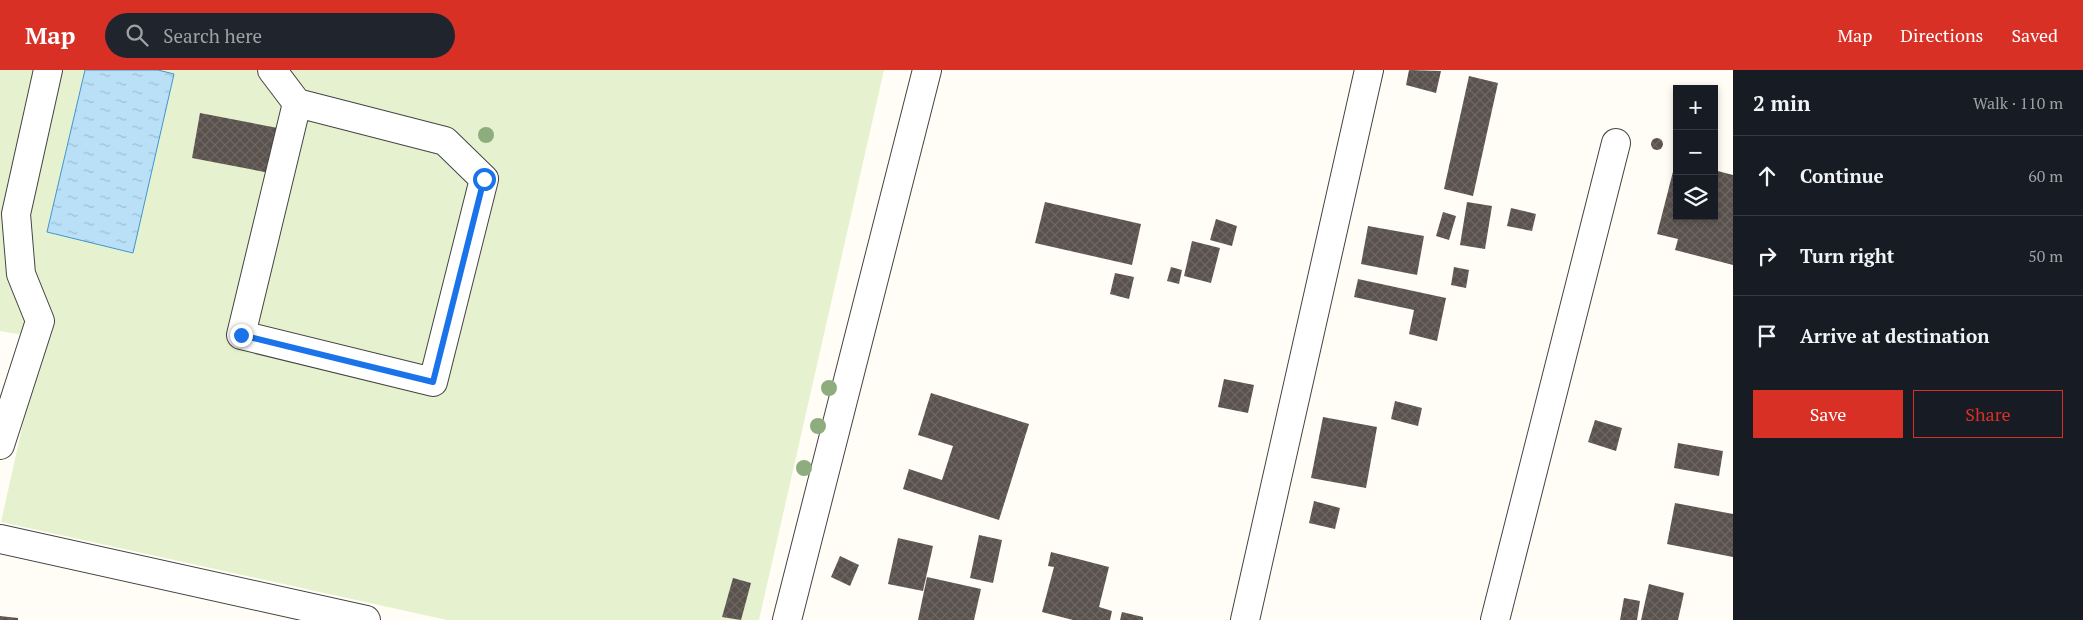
<!DOCTYPE html>
<html lang="en">
<head>
<meta charset="utf-8">
<style>
	:root { --surface:#171b24; --page:#20242c; --text:#f1f3f6; --muted:#9ea1a6; --line:#363941; --accent:#d93025 }
	body { margin:0; font-family:"PT Serif",serif; background:var(--page); color:var(--text) }
	.controls { position:absolute; right:15px; top:15px; display:grid; overflow:hidden; border-radius:0px; box-shadow:0 2px 8px #0003 }
	.controls button { width:45px; height:45px; display:grid; place-items:center; padding:0; border:0; border-bottom:1px solid var(--line); background:var(--surface); color:var(--text); font:25px sans-serif }
	.stop { position:absolute; width:15px; height:15px; margin:-11px; border:4px solid #1a73e8; border-radius:50%; background:#fff }
	.stop.end { background:#1a73e8; border-color:#fff; box-shadow:0 1px 5px #0008 }
	.list { margin:0; padding:0; list-style:none }
	h2 { display:flex; justify-content:space-between; align-items:center; height:65px; margin:0; padding:0 20px; font-size:21px }
	h2 small { font-size:16px; font-weight:400; color:var(--muted) }
	.list li { display:grid; grid-template-columns:32px 1fr auto; gap:15px; align-items:center; box-sizing:border-box; height:80px; padding:0 20px; border-top:1px solid var(--line) }
	.list b { display:block; font-size:19px; white-space:nowrap }
	.list em { font-size:16px; font-style:normal; color:var(--muted) }
	.actions { display:flex; gap:10px; padding:15px 20px }
	.actions a { flex:1; padding:11px 0; border:1px solid var(--accent); border-radius:0px; text-align:center; font-size:18px; color:var(--accent) }
	.actions .main { background:var(--accent); color:#fff }
	.icon { flex:none; width:28px; height:28px; fill:none; stroke:currentColor; stroke-width:2; stroke-linecap:round; stroke-linejoin:round }
	.map { position:relative; flex:none; width:1733px; height:550px; overflow:hidden }
	header { display:flex; align-items:center; gap:30px; box-sizing:border-box; height:70px; padding:0 25px; background:var(--accent); color:#fff }
	header strong { font-size:24px }
	nav { display:flex; gap:28px; margin-inline-start:auto; font-size:18px }
	.search { width:350px; height:45px; background:var(--page); display:flex; align-items:center; gap:12px; box-sizing:border-box; padding:0 18px; border-radius:28px; color:var(--muted); font-size:19px }
	main { display:flex }
	aside { flex:1; background:var(--surface) }
	.map>svg:first-child { display:block }
	.pitch { fill:#e6f2cf }
	.water { fill:url(#water-ripples); stroke:#3f96cf }
	.building { fill:url(#building-cross-hatch) }
	.lines { fill:none; stroke-linecap:round; stroke-linejoin:round }
	.minor-casing { stroke:#444; stroke-width:30 }
	.minor { stroke:#fff; stroke-width:28 }
	.tree { fill:#8dad7f }
	.route { stroke:#1a73e8; stroke-width:6 }
</style>
</head>
<body>
<header>
<strong>Map</strong>
<div class="search"><svg class="icon" aria-label="search" viewBox="0 0 24 24"><circle cx="10" cy="10" r="6"/><path d="M15 15l6 6"/></svg>Search here</div>
<nav><a>Map</a><a>Directions</a><a>Saved</a></nav>
</header>
<main>
<div class="map">
<svg width="1733" height="550" viewBox="0 0 1733 550">
	<defs>
		<pattern id="water-ripples" width="26" height="14" patternUnits="userSpaceOnUse" patternTransform="scale(1.25)"><rect width="26" height="14" fill="#b9e0f7"/><path d="M2 4q2-2 4 0t4 0M15 11q2-2 4 0t4 0" fill="none" stroke="#9ebfd3"/></pattern>
		<pattern id="building-cross-hatch" width="8" height="8" patternUnits="userSpaceOnUse" patternTransform="scale(1.25)"><rect width="8" height="8" fill="#5a524d"/><path d="M0 0l8 8M0 8l8-8" fill="none" stroke="#6d6662"/></pattern>
	</defs>
	<rect width="100%" height="100%" fill="#fffdf5"/>
	<polygon class="pitch" points="0,0 884,0 759,550 447,550 1,452 42,268 0,261"/>
	<polygon class="water" points="85,0 158,0 174,4 133,183 47,162"/>
	<g class="building">
		<polygon points="1409,0 1441,1 1436,23 1406,15"/>
		<polygon points="1469,6 1498,13 1473,126 1444,119"/>
		<polygon points="200,43 283,59 275,104 192,88"/>
		<circle cx="1657" cy="74" r="6"/>
		<polygon points="1676,90 1677,146 1714,146 1714,100 1733,105 1733,195 1675,180 1678,169 1657,164"/>
		<polygon points="1045,132 1141,154 1132,195 1035,173"/>
		<polygon points="1467,132 1492,136 1485,179 1460,175"/>
		<polygon points="1511,138 1536,144 1532,161 1507,156"/>
		<polygon points="1443,142 1456,146 1449,170 1436,166"/>
		<polygon points="1216,149 1237,156 1232,176 1210,170"/>
		<polygon points="1368,156 1424,166 1417,205 1361,194"/>
		<polygon points="1192,171 1220,178 1211,213 1184,206"/>
		<polygon points="1171,197 1182,200 1179,214 1167,211"/>
		<polygon points="1454,197 1469,200 1466,218 1451,215"/>
		<polygon points="1115,203 1134,207 1129,229 1110,224"/>
		<polygon points="1358,209 1446,228 1437,271 1409,264 1414,240 1354,227"/>
		<polygon points="1224,309 1254,315 1248,343 1218,337"/>
		<polygon points="931,323 1029,354 999,450 903,419 909,399 942,410 953,376 918,365"/>
		<polygon points="1395,331 1422,338 1418,356 1391,349"/>
		<polygon points="1323,347 1377,357 1366,418 1311,408"/>
		<polygon points="1595,350 1622,358 1616,381 1588,372"/>
		<polygon points="1678,373 1723,381 1719,406 1674,398"/>
		<polygon points="1314,431 1340,438 1335,459 1309,453"/>
		<polygon points="1675,433 1733,444 1733,487 1667,474"/>
		<polygon points="979,465 1002,470 993,513 970,508"/>
		<polygon points="898,468 933,476 923,521 888,514"/>
		<polygon points="1051,482 1109,497 1099,537 1112,541 1110,550 1073,550 1042,542 1054,497 1048,496"/>
		<polygon points="840,486 859,495 850,516 831,507"/>
		<polygon points="927,507 981,519 974,550 918,550"/>
		<polygon points="733,508 751,513 741,550 722,547"/>
		<polygon points="1649,514 1684,523 1678,550 1641,550"/>
		<polygon points="1624,528 1640,531 1637,550 1620,550"/>
		<polygon points="1122,542 1143,547 1143,550 1120,550"/>
		<polygon points="0,546 18,548 18,550 0,550"/>
	</g>
	<g class="lines">
		<g class="minor-casing">
			<g id="minor">
				<polyline points="272,0 297,33 445,71 484,109 433,312 241,265 297,33"/>
				<polyline points="0,375 40,251 21,204 16,144 48,0"/>
				<polyline points="0,469 366,550"/>
				<polyline points="787,550 927,0"/>
				<polyline points="1245,550 1369,0"/>
				<polyline points="1495,550 1616,73"/>
			</g>
		</g>
		<use href="#minor" class="minor"/>
	</g>
	<g class="tree">
		<circle cx="486" cy="65" r="8"/>
		<circle cx="829" cy="318" r="8"/>
		<circle cx="818" cy="356" r="8"/>
		<circle cx="804" cy="398" r="8"/>
	</g>
	<g class="lines">
		<polyline class="route" points="241,265 433,312 484,109"/>
	</g>
</svg>
<div class="controls">
<button>+</button>
<button>−</button>
<button><svg class="icon" aria-label="layers" viewBox="0 0 24 24"><path d="M12 4l9 5-9 5-9-5zM3 14l9 5 9-5"/></svg></button>
</div>
<div class="stop" style="left:484px;top:109px"></div>
<div class="stop end" style="left:241px;top:265px"></div>
</div>
<aside>
<h2>2 min<small>Walk · 110 m</small></h2>
<ul class="list">
<li><svg class="icon" aria-label="ahead" viewBox="0 0 24 24"><path d="M12 20V5M6 11l6-6 6 6"/></svg><div><b>Continue</b></div><em>60 m</em></li>
<li><svg class="icon" aria-label="right" viewBox="0 0 24 24"><path d="M7 20v-9h11M14 6l5 5-5 5"/></svg><div><b>Turn right</b></div><em>50 m</em></li>
<li><svg class="icon" aria-label="arrive" viewBox="0 0 24 24"><path d="M6 21V4h12l-3 4 3 4H6"/></svg><div><b>Arrive at destination</b></div></li>
</ul>
<div class="actions"><a class="main">Save</a><a>Share</a></div>
</aside>
</main>
</body>
</html>
